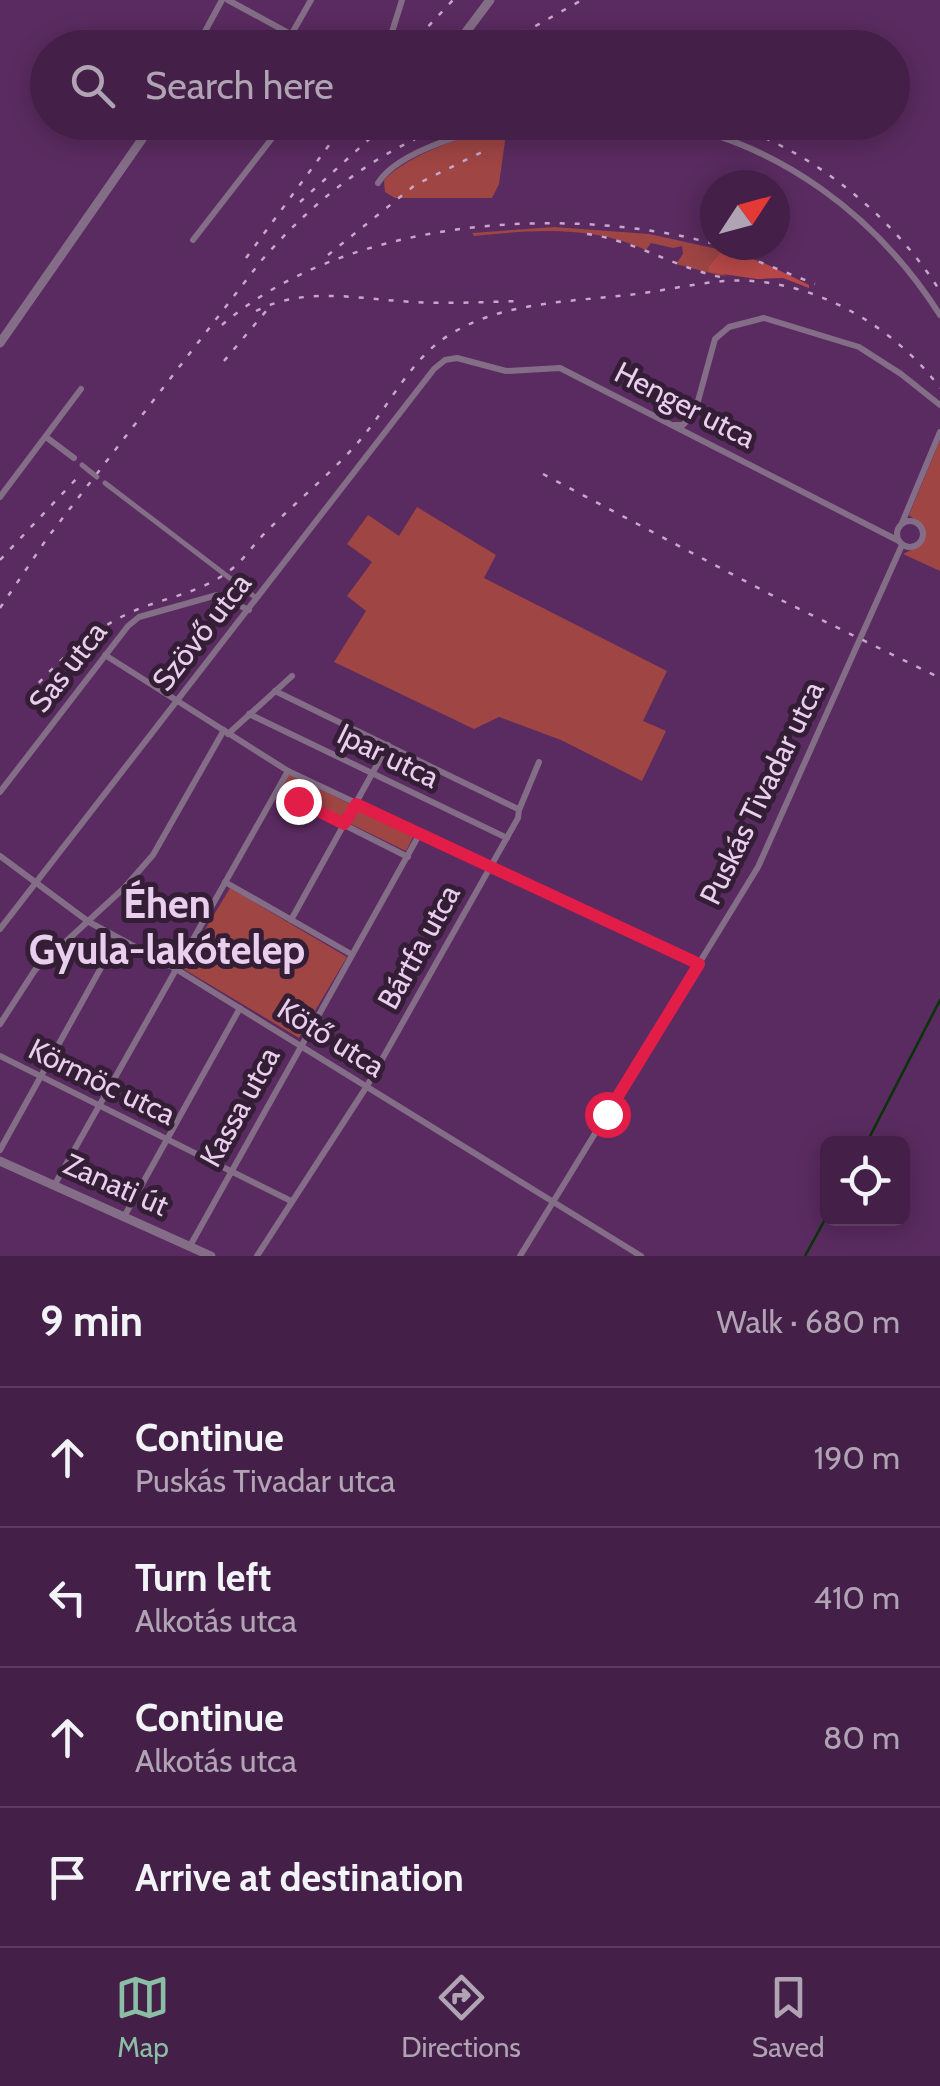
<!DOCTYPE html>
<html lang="en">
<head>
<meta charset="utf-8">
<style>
	:root { --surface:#442048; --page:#4b284f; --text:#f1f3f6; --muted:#afa3b4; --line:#5c3e60; --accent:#8abfa5 }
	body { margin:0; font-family:Cabin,sans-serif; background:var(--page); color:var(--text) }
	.controls { position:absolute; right:30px; bottom:30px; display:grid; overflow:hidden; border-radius:15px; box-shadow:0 5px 25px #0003 }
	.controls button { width:90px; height:90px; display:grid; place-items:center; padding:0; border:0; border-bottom:2px solid var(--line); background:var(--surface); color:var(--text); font:50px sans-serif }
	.compass { position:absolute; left:700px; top:170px; width:90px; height:90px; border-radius:50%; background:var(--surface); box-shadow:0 5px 25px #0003; rotate:54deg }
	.stop { position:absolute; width:30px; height:30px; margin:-22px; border:8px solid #e11d48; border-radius:50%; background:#fff }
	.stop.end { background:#e11d48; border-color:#fff; box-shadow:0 2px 10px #0008 }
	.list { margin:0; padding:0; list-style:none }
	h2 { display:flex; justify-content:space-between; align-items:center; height:130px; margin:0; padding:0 40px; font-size:42px }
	h2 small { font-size:32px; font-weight:400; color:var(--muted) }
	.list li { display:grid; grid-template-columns:65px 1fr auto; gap:30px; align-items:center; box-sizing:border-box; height:140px; padding:0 40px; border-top:2px solid var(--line) }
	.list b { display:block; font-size:38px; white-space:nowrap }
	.list p { margin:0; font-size:32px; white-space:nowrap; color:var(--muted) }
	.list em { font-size:32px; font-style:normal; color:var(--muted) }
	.icon { flex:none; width:55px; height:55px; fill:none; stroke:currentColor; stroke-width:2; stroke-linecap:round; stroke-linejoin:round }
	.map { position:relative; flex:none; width:940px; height:1256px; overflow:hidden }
	.search { position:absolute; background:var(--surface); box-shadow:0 5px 25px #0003; left:30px; right:30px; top:30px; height:110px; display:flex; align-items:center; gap:25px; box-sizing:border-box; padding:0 35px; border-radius:55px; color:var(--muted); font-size:38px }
	.sheet { height:690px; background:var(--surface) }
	nav { display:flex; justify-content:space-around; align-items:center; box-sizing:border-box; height:140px; border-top:2px solid var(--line); background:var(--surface); font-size:28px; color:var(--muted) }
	nav a { display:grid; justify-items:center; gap:5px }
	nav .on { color:var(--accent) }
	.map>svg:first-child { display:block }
	.green { fill:#9f4544 }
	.forest { fill:#b84848 }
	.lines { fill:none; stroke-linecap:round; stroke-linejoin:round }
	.stream { stroke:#063406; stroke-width:2.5 }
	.pedestrian { stroke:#846e87; stroke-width:5 }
	.minor { stroke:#846e87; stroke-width:6 }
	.tertiary { stroke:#846e87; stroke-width:9 }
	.rail { stroke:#c8a7cc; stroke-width:2.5; stroke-dasharray:5 10; stroke-linecap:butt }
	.pedestrian-bridge { stroke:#846e87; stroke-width:5 }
	.route { stroke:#e11d48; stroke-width:12 }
	.labels { text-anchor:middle; stroke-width:10; stroke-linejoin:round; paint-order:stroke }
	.street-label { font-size:30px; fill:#eaceed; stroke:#331e36 }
	.district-label { font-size:40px; font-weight:bold; fill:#eaceed; stroke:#331e36 }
</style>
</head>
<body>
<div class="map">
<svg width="940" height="1256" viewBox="0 0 940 1256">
	<rect width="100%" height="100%" fill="#5a2b60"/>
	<g class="green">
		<path d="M501,128L506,134L499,184L492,198H395L385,192L384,180C406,156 468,133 501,128Z"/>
		<path d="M554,227L649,234L722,250L709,266L727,276L757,279L718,275L676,264L683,254L682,246L673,248L651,243L646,250C590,225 534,230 474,236L472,233Z"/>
		<polygon points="940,440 940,571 903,554 919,546 924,538 923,526 909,515"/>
		<polygon points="417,507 496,555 484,578 667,671 643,721 666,731 642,781 561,740 499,717 474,729 334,662 366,611 347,596 372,562 347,544 368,515 399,536"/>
		<polygon points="289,774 414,835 406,851 281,790"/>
		<polygon points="230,888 347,957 299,1038 182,968"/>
	</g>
	<polygon class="forest" points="722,250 762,262 809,285 809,288 783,278 757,279 709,272 709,266"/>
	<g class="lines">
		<g class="stream">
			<polyline points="866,1144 940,1000"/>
			<polyline points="805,1256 828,1214"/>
		</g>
		<g class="pedestrian">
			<polyline points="105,483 231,579"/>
			<polyline points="242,587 256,598"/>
		</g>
		<g class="minor">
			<polyline points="228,0 316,48"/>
			<polyline points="291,35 311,0"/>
			<polyline points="196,48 222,0"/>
			<polyline points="387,48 402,0"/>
			<path d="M662,122C779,142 877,216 940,315"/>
			<path d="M378,183C398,150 478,129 515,122"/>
			<polyline points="193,240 280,128"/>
			<polyline points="675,425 683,425 695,412 715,339 729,327 764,318 859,347 901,374 940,405"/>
			<polyline points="46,437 74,458"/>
			<polyline points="0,497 81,389"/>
			<circle cx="910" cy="534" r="13"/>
			<polyline points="902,523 940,432"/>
			<polyline points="105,655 288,771 699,964"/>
			<polyline points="275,691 518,809"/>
			<polyline points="249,714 507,838"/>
			<polyline points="228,734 292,676"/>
			<polyline points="277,791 408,857"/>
			<polyline points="0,792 128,626 139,617 217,595 249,610"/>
			<polyline points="0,856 89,922 176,969 641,1256"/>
			<polyline points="225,882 351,954"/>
			<polyline points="291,920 388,745"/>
			<polyline points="0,929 434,369 445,360 457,358 506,371 560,368 899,541"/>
			<polyline points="0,1024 35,970 124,888 153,855 224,730"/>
			<polyline points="0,1056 291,1201"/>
			<polyline points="0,1150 117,939"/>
			<polyline points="55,1184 288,771"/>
			<polyline points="125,1215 240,1008"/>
			<polyline points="190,1246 419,835"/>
			<polyline points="257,1256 367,1086 518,818 519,810 539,762"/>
			<polyline points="520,1256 758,867 902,545"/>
		</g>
		<g class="tertiary">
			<polyline points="454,48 490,0"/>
			<path d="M261,122C297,133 330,141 364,122"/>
			<polyline points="0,343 154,122"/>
			<polyline points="0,1161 211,1256"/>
		</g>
		<g class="rail">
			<polyline points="408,48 453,0"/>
			<polyline points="496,48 582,0"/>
			<path d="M723,122C811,149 891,214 940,291"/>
			<polyline points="300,202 388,122"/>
			<path d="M587,234C633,240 674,267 720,277"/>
			<polyline points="717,245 815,284"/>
			<polyline points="328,255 415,185 482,152"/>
			<polyline points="246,258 346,122"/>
			<path d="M256,311C308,285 361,300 416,302C450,304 484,302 518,301"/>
			<path d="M222,325C345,219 563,203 715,244"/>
			<polyline points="224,361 272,304"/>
			<polyline points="543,474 779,599 940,678"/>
			<polyline points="0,560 79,476"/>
			<path d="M0,608L48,537L261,261C315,199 378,149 457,122"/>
			<path d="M29,694C58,660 95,627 136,610C170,596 204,592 233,568C247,556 256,541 269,529C299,499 334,471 361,439C388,407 409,363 443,339C493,304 561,302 618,296C654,293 689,284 724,281C806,275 892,323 940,388"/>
		</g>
		<polyline class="pedestrian-bridge" points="82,465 97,477"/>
	</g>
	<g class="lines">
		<polyline class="route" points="298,801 344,824 356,804 699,964 607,1114"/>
	</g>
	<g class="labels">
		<g class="street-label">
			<text transform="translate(685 405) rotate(27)" y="10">Henger utca</text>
			<text transform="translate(202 632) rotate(-52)" y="10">Szövő utca</text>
			<text transform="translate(68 667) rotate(-52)" y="10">Sas utca</text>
			<text transform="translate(388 756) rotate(26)" y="10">Ipar utca</text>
			<text transform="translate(762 793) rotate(-64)" y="10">Puskás Tivadar utca</text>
			<text transform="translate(419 947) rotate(-61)" y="10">Bártfa utca</text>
			<text transform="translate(331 1038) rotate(32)" y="10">Kötő utca</text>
			<text transform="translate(102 1082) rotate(26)" y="10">Körmöc utca</text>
			<text transform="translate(240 1107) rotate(-61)" y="10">Kassa utca</text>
			<text transform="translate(116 1185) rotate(24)" y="10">Zanati út</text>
		</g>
		<g class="district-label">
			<text x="167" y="918">Éhen<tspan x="167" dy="46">Gyula-lakótelep</tspan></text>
		</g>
	</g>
</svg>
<div class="controls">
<button><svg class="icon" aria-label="locate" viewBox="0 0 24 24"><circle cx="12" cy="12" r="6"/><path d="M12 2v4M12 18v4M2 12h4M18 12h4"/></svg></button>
</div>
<svg class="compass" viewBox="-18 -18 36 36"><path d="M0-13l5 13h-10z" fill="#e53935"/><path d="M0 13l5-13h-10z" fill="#afa3b4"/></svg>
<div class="stop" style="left:607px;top:1114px"></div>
<div class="stop end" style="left:298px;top:801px"></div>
<div class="search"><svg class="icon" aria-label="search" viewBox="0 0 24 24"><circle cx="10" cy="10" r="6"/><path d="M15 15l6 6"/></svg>Search here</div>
</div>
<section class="sheet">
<h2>9 min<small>Walk · 680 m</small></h2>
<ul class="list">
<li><svg class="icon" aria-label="ahead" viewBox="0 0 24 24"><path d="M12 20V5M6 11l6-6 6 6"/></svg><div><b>Continue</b><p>Puskás Tivadar utca</p></div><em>190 m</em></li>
<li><svg class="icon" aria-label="left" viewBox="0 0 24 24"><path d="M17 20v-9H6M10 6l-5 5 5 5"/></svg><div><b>Turn left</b><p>Alkotás utca</p></div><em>410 m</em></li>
<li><svg class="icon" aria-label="ahead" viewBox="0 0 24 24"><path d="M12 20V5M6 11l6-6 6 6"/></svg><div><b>Continue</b><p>Alkotás utca</p></div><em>80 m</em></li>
<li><svg class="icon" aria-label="arrive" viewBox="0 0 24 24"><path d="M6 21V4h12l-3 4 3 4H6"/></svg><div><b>Arrive at destination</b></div></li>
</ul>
</section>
<nav>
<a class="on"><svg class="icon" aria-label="map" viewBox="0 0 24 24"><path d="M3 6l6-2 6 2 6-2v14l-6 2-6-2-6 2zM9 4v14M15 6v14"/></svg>Map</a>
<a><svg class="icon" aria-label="directions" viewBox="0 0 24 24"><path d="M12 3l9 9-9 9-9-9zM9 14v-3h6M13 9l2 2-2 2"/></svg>Directions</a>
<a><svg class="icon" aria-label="saved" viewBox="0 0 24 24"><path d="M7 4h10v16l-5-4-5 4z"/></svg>Saved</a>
</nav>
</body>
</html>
